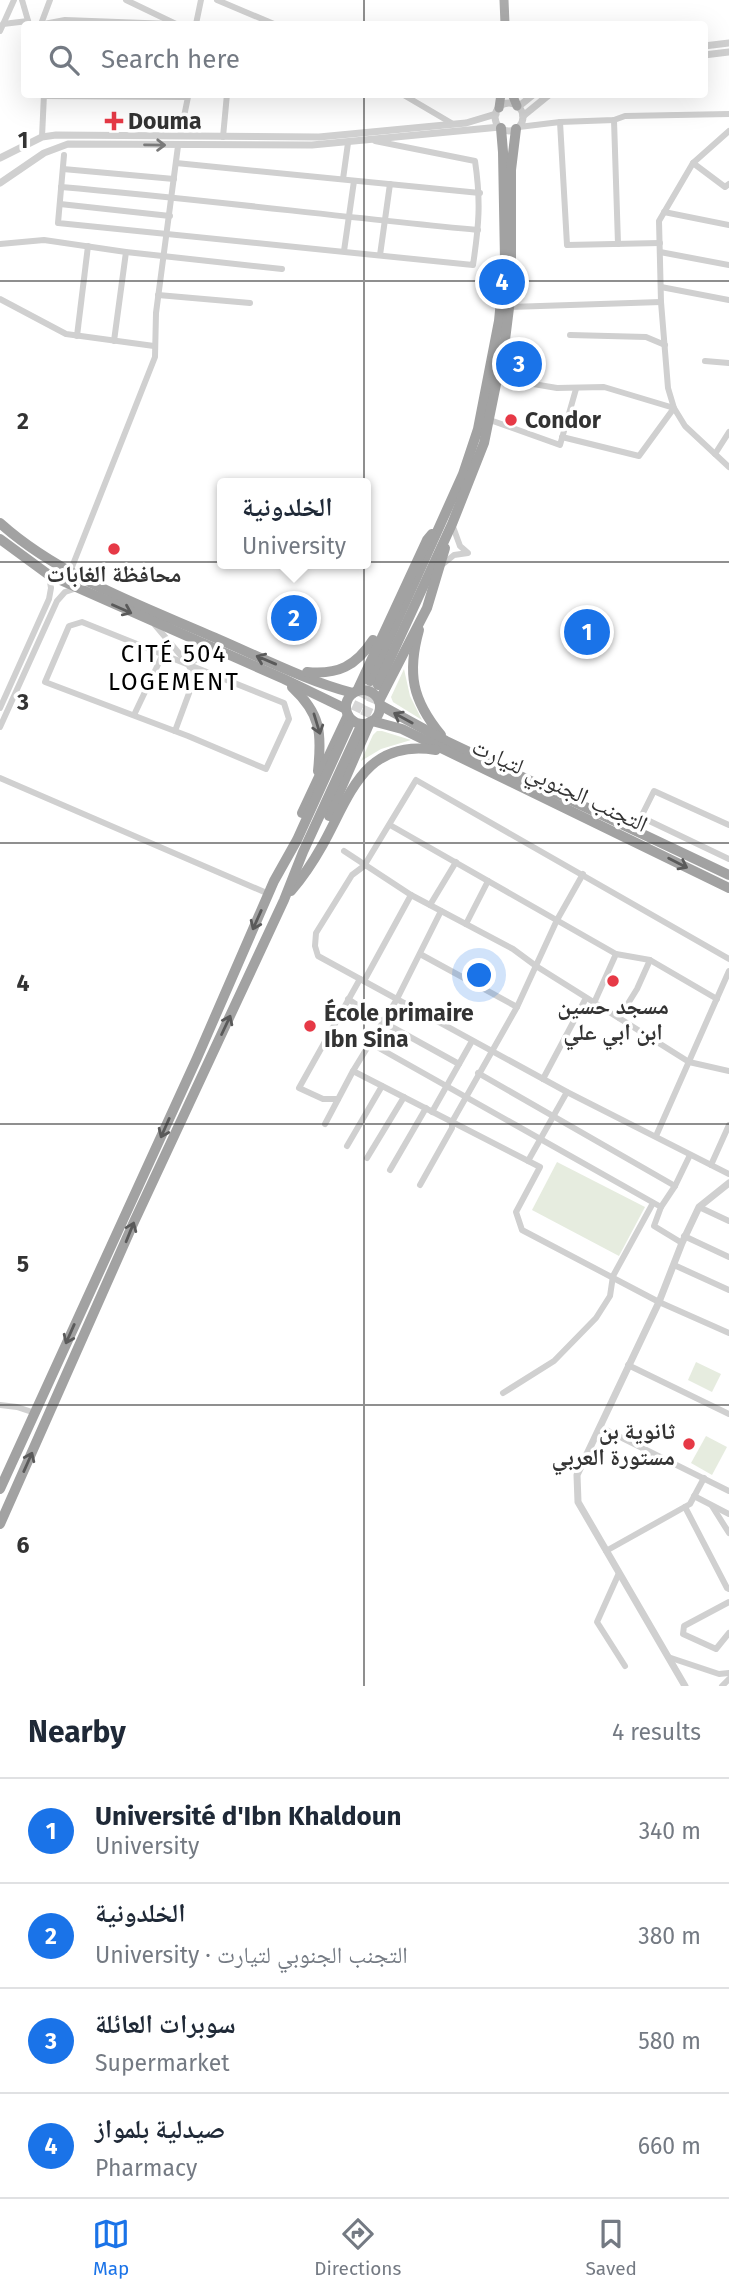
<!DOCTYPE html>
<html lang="en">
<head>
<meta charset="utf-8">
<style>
	:root { --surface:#fff; --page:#f6f6f7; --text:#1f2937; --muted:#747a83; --line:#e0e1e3; --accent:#1a73e8 }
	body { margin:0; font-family:"Fira Sans","Noto Naskh Arabic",sans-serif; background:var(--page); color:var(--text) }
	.you { position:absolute; left:480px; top:976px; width:24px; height:24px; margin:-18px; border:5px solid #fff; border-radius:50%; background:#1a73e8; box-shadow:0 0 0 10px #1a73e833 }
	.badge { display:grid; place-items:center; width:46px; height:46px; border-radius:50%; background:var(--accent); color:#fff; font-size:23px; font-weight:700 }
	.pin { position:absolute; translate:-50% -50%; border:4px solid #fff; box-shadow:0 2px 7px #0006 }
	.popup { position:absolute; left:217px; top:478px; width:154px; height:91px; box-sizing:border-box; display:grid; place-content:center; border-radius:7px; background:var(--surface); filter:drop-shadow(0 2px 5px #0005); font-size:23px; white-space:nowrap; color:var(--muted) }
	.popup b { font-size:26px; color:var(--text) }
	.popup::after { content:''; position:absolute; left:50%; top:100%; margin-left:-14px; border:14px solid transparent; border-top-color:var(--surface) }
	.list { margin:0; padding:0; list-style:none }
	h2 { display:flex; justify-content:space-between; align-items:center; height:91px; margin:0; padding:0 28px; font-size:30px }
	h2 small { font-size:23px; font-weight:400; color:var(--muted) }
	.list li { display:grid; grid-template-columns:46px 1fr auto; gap:21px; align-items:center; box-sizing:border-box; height:105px; padding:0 28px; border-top:2px solid var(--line) }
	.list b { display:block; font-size:26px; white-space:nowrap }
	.list p { margin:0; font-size:23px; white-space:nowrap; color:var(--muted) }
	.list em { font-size:23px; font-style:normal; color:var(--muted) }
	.icon { flex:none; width:38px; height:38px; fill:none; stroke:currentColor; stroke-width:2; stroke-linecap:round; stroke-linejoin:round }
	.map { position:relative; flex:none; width:729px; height:1686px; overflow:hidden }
	.search { position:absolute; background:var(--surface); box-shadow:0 7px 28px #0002; left:21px; right:21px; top:21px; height:77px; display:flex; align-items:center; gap:18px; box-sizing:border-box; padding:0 24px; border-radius:7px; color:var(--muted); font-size:26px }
	.sheet { height:511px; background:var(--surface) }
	nav { display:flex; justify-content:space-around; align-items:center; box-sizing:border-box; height:98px; border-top:2px solid var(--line); background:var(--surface); font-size:19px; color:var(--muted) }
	nav a { display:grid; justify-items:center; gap:4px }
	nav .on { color:var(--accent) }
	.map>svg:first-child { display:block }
	.green { fill:#e6ecdf }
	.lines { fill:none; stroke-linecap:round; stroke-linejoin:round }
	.trunk-tunnel { stroke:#d6d6d6; stroke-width:10; stroke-dasharray:10 5; stroke-linecap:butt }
	.minor { stroke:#d0d0d0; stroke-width:6 }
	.tertiary { stroke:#d0d0d0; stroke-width:7 }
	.primary { stroke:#ababab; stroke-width:9 }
	.trunk { stroke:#a2a2a2; stroke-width:10 }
	.oneway { stroke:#7a7a7a }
	.oneway2 { stroke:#5a5a5a }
	.grid { fill:none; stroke:#333; stroke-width:2; stroke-opacity:0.55 }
	.poi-dot { fill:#e63946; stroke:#fff; stroke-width:2.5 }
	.labels { text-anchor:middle; stroke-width:7; stroke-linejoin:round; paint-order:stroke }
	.poi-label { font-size:23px; font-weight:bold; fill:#333; stroke:#fff; text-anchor:start }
	.street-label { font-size:23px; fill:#333; stroke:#fff }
	.neighbourhood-label { font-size:24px; letter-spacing:2px; fill:#000; stroke:#fff }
	.grid-label { font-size:23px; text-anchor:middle; font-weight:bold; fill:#333; stroke:#fff; stroke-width:7; stroke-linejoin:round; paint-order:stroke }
</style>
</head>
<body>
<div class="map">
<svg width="729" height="1686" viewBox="0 0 729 1686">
	<rect width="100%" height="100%" fill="#fff"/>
	<g class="green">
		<polygon points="404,669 410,696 422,720 393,702 391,697"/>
		<polygon points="377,731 382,731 411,740 381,749 361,761 373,735"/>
		<polygon points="557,1162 645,1207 619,1256 532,1210"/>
		<polygon points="696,1362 721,1374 712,1392 688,1380"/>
		<polygon points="706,1436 727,1447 712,1475 691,1463"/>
	</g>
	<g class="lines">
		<g class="trunk-tunnel">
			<polyline points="349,725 370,681"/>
			<polyline points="359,730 378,685"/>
		</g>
		<g class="minor">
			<polyline points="22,0 29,24"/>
			<polyline points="126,0 176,24"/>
			<polyline points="217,0 274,24"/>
			<polyline points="3,24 28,21"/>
			<polyline points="41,24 50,0"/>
			<polyline points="44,24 65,20 171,24"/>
			<polyline points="196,24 201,0"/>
			<polyline points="0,31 14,0"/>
			<polyline points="402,94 453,124"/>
			<polyline points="44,96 188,97 180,136"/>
			<polyline points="614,120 618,244"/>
			<polyline points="560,122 567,245 660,243"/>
			<polyline points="519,127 560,122 614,120 625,116 729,114"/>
			<polyline points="729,131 693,163 659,221 661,302 668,388 674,408 685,426 729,467"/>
			<polyline points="42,137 44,94"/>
			<polyline points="223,137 227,94"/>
			<path d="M64,155L58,223L473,265C479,225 481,201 475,161L375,141"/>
			<polyline points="176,163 480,193"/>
			<polyline points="693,163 725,187 729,184"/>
			<polyline points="63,169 174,179"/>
			<polyline points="343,179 348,143"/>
			<path d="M61,187C201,199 339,217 478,230"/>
			<polyline points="60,204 170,216"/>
			<polyline points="664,212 729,225"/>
			<polyline points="0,244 44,240 126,252 282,269"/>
			<polyline points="344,251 354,181"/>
			<polyline points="660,252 729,265"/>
			<polyline points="380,255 390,184"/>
			<polyline points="661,287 729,300"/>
			<polyline points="158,295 250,303"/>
			<polyline points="0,299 66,334 154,346"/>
			<polyline points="510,307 661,302"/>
			<polyline points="570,335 646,337 665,345"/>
			<polyline points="77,336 88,246"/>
			<polyline points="114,341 126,252"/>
			<polyline points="705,361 729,363"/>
			<polyline points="498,378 557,388 604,387 674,408 639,456 562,437"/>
			<polyline points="490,420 560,445 576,389"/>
			<polyline points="715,454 729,432"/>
			<polyline points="443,564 454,555 468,553 460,546 452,524"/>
			<polyline points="70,572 155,357 156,313 178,146"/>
			<polygon points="82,622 284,703 289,719 266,769 188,736 45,682 69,626"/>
			<polyline points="155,625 188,664 195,677 175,731"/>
			<polyline points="188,664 214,650"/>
			<polyline points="0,708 49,599 51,588 49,575"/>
			<polyline points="134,715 163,654"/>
			<polyline points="0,727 57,601 65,592 77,588"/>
			<polyline points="0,778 269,894"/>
			<polyline points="390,825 616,954 650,960 717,999"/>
			<polyline points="729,825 654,791 641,817 729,859"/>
			<polyline points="344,851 411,895 513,949 536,966 689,1062 729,1071"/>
			<polyline points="430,905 456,862"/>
			<polyline points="466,924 488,881"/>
			<polyline points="420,954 517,1007 452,1122 452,1128 420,1185"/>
			<polyline points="729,959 416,780 364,866 352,875 316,933 315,946 318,956 567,1092 729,1174"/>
			<polyline points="364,981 411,895"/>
			<polyline points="348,999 383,1022 459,1064"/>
			<polyline points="594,1003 616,954"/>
			<polyline points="517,1007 557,920 583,874"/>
			<polyline points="619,1018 637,989 650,960"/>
			<polyline points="370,1043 661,1207 654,1226 682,1243"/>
			<polyline points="353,1071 540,1167 516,1212 522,1230 659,1302 729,1333"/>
			<polyline points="478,1073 675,1186"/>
			<polyline points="543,1079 586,998"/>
			<polyline points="338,1099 323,1099 299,1088 360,979"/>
			<polyline points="432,1112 472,1041"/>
			<polyline points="325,1124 353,1071 397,999 441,911"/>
			<polyline points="656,1136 729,971"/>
			<polyline points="347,1146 382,1086"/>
			<polyline points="367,1158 404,1097"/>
			<polyline points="528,1161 567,1092"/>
			<polyline points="711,1165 729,1125"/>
			<polyline points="390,1170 426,1108"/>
			<polyline points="661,1207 675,1186 690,1155"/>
			<polyline points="699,1207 729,1221"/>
			<polyline points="684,1236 729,1257"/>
			<polyline points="674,1265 729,1290"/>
			<polyline points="628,1365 729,1414"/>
			<polyline points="503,1393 554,1361 596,1318 610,1296 613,1276 653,1203"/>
			<polyline points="0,1405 17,1407 35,1413"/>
			<polyline points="600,1427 729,1491"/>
			<polyline points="694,1496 729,1514"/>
			<polyline points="712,1506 729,1533"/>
			<polyline points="685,1507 727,1588 729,1589"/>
			<polyline points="606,1551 690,1504 704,1478"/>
			<polyline points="619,1573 597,1622 625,1666"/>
			<polyline points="729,1602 684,1626 683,1634 716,1649 729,1633"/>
			<polyline points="668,1657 719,1674 729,1673"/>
			<polyline points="722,1686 729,1679"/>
		</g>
		<g class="tertiary">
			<polyline points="704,46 729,43"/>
			<polyline points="704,55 729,52"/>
			<circle cx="509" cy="117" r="14"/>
			<polyline points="518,107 534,94"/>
			<polyline points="523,116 550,94"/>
			<polyline points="0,158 42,137 56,135 319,137 466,123 496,114"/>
			<polyline points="0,183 44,153 68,144 312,145 500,127"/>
			<polyline points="685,1686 578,1502 577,1475 659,1302 682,1243 699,1207 729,1183"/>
		</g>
		<g class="primary">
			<polyline points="504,0 505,24"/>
			<polyline points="512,94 517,106"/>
			<polyline points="499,108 501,94"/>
		</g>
		<g class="trunk">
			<path d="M0,523C60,577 145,607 218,639C262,658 307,681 353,693"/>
			<polyline points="0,539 49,575 284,679 346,709"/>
			<path d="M419,630C407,673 412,700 441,735"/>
			<path d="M307,672C338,675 356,666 373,640"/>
			<polyline points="370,681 463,474 478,429 499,321 505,260 503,152 501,128"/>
			<polyline points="378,685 452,524 484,443 505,340 511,292 511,170 516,129"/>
			<path d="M292,687C321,714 322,733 318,771"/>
			<circle cx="363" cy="707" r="17"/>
			<polyline points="357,691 427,540 432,534"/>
			<polyline points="379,701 427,608 445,548"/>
			<polyline points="380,705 446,741 729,875"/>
			<polyline points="372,721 402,729 729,888"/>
			<polyline points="302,813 348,715"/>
			<polyline points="329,816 370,722"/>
			<path d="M291,891C303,877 313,862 322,846C350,796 364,738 436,750"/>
			<polyline points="0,1489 197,1058 274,881 297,840 349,725"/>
			<polyline points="0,1524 133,1224 284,900 303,852 359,730"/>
		</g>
	</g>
	<defs><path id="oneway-shaft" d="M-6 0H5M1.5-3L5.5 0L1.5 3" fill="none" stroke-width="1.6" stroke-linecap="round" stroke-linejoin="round" transform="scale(1.75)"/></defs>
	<use class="oneway" href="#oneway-shaft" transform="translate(155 145) rotate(1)"/>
	<g class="oneway2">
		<use href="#oneway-shaft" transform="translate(122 609) rotate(24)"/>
		<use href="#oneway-shaft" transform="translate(266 660) rotate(-157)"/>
		<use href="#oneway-shaft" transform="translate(403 718) rotate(-151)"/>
		<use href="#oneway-shaft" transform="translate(317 724) rotate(73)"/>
		<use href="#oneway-shaft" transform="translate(678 863) rotate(27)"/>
		<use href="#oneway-shaft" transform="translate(257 920) rotate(114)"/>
		<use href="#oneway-shaft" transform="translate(226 1025) rotate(-65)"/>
		<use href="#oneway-shaft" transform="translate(165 1128) rotate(114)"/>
		<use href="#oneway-shaft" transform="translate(130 1232) rotate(-68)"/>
		<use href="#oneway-shaft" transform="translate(70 1334) rotate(114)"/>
		<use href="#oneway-shaft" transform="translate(28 1462) rotate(-66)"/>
	</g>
	<path class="grid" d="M364,0V24M364,94V1686M0,281H729M0,562H729M0,843H729M0,1124H729M0,1405H729"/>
	<g class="poi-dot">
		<path d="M110.5 110.5h7v7h7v7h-7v7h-7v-7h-7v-7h7z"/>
		<circle cx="511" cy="420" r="7"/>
		<circle cx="114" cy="549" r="7"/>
		<circle cx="613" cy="981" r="7"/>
		<circle cx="310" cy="1026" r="7"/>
		<circle cx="689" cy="1444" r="7"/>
	</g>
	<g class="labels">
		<g class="poi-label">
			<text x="128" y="129">Douma</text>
			<text x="525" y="428">Condor</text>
			<text x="114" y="582" text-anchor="middle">محافظة الغابات</text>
			<text x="613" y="1014" text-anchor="middle">مسجد حسين<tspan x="613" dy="26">ابن ابي علي</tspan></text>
			<text x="324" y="1021">École primaire<tspan x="324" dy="26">Ibn Sina</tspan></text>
			<text x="675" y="1439" text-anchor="end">ثانوية بن<tspan x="675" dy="26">مستورة العربي</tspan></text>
		</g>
		<g class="street-label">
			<text transform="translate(560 785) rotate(25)" y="8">التجنب الجنوبي لتيارت</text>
		</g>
		<g class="neighbourhood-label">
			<text x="174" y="662">CITÉ 504<tspan x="174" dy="28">LOGEMENT</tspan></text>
		</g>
	</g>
	<g class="grid-label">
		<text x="23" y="148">1</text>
		<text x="23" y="429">2</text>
		<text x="23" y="710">3</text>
		<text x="23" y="991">4</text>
		<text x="23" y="1272">5</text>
		<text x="23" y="1553">6</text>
	</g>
</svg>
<div class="you"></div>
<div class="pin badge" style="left:587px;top:632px">1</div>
<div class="pin badge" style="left:294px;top:618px">2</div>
<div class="popup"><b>الخلدونية</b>University</div>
<div class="pin badge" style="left:519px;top:364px">3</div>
<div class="pin badge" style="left:502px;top:282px">4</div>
<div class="search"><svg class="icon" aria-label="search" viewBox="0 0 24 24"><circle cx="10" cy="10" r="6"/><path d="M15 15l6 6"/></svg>Search here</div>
</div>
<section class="sheet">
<h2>Nearby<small>4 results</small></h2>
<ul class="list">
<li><span class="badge">1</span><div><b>Université d'Ibn Khaldoun</b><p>University</p></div><em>340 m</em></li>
<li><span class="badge">2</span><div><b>الخلدونية</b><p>University · التجنب الجنوبي لتيارت</p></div><em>380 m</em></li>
<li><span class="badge">3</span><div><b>سوبرات العائلة</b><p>Supermarket</p></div><em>580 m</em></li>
<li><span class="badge">4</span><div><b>صيدلية بلمواز</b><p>Pharmacy</p></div><em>660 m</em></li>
</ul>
</section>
<nav>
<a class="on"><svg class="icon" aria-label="map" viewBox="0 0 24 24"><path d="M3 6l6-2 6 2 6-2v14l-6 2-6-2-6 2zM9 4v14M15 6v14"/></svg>Map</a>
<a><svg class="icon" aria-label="directions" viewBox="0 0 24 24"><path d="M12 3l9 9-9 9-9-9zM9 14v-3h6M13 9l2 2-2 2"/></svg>Directions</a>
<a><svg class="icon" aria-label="saved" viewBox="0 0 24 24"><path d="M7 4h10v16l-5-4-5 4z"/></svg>Saved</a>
</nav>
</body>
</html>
